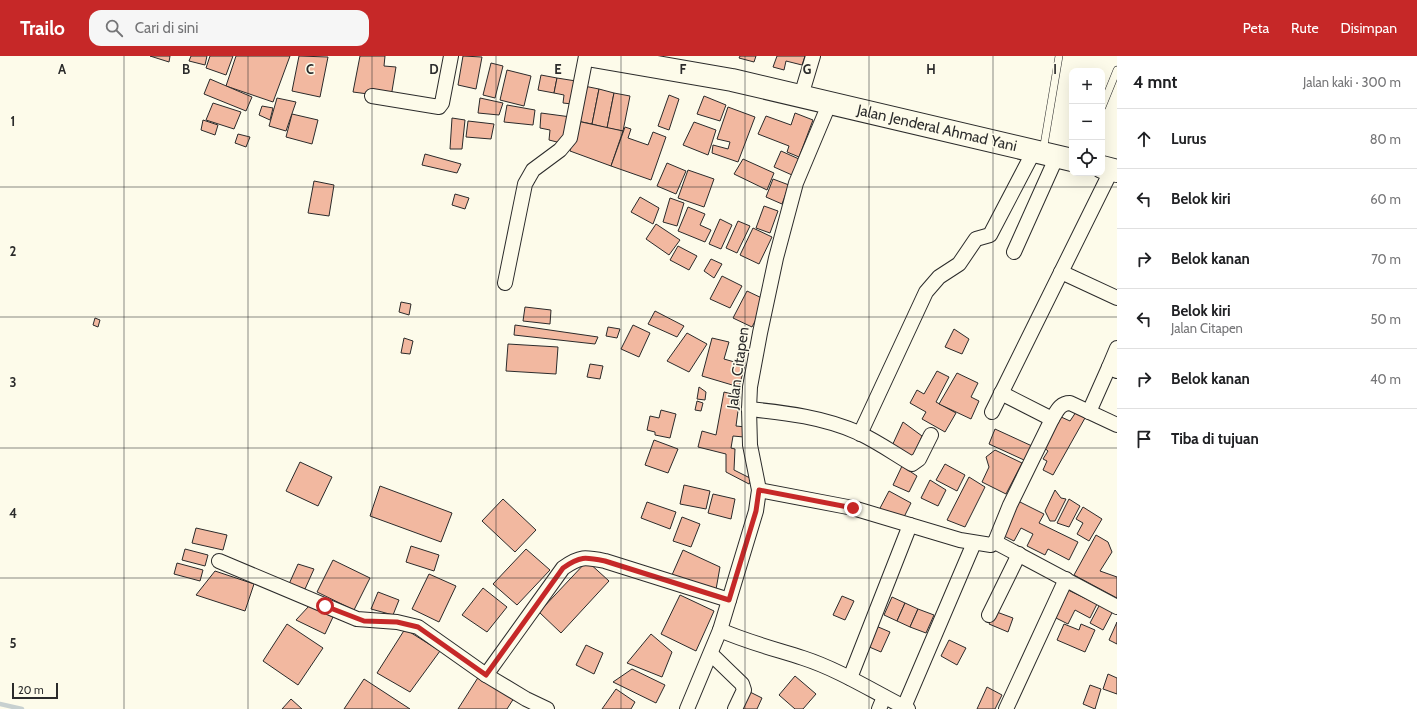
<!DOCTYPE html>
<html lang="id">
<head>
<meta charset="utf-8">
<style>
	:root { --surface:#fff; --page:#f6f6f6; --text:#202124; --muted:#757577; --line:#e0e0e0; --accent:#c62828 }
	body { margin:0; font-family:Cabin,sans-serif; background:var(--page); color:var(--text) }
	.controls { position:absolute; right:12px; top:12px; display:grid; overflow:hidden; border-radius:8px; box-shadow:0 4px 16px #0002 }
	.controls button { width:36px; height:36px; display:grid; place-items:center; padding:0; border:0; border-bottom:1px solid var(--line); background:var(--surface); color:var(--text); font:20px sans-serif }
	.scale { position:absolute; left:12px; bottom:10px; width:46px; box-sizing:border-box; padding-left:4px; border:2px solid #2b2b2b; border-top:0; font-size:11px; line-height:14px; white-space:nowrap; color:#2b2b2b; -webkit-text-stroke:3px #fdfbea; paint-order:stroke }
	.stop { position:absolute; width:12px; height:12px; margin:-9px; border:3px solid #c62828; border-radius:50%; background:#fff }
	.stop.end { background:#c62828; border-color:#fff; box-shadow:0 1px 4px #0008 }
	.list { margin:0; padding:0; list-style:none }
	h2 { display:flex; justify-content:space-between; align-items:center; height:52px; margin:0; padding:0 16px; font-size:17px }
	h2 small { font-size:13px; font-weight:400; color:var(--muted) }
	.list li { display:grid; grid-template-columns:26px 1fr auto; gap:12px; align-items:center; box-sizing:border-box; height:60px; padding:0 16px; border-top:1px solid var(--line) }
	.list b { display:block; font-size:15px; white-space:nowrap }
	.list p { margin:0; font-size:13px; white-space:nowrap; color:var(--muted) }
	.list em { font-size:13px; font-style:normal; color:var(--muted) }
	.icon { flex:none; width:22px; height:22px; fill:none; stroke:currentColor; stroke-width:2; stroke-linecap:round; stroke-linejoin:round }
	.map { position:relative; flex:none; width:1117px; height:653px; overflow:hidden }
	header { display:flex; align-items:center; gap:24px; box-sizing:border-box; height:56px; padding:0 20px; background:var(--accent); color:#fff }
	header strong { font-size:19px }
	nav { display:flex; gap:22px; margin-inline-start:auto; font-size:14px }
	.search { width:280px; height:36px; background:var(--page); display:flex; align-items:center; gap:10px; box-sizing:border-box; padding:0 14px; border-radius:12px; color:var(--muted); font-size:15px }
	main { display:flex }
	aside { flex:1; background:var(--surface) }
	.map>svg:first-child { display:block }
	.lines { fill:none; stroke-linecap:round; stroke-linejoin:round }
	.stream { stroke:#c7d0d0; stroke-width:4.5 }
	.building { fill:#f2b8a0; stroke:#2b2b2b }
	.lane-casing { stroke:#2b2b2b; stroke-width:8 }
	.street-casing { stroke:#2b2b2b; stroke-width:16 }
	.highway-casing { stroke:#2b2b2b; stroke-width:24 }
	.lane { stroke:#fdfbea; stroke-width:7 }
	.street { stroke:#fdfbea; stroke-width:14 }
	.highway { stroke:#fdfbea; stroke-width:22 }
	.route { stroke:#c62828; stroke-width:5 }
	.grid { fill:none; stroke:#2b2b2b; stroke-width:1; stroke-opacity:0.55 }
	.labels { text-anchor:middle; stroke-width:3; stroke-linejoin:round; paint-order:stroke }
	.street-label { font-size:15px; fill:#2b2b2b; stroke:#fdfbea }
	.grid-label { font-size:13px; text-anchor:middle; font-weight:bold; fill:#2b2b2b; stroke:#fdfbea; stroke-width:3; stroke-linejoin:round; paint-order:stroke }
</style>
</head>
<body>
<header>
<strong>Trailo</strong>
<div class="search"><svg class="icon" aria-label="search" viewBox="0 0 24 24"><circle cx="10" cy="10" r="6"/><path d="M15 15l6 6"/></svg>Cari di sini</div>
<nav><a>Peta</a><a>Rute</a><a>Disimpan</a></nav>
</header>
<main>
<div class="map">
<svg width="1117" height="653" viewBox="0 0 1117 653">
	<rect width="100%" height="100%" fill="#fdfbea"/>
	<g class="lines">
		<polyline class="stream" points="0,648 22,653"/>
	</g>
	<g class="building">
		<polygon points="150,0 170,0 169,6"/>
		<polygon points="191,0 207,0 205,9 189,5"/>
		<polygon points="210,0 233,0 226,19 206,12"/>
		<polygon points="236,0 290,0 273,46 226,30"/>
		<polygon points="299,0 328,1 320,41 292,35"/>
		<polygon points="360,0 385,0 384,10 396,11 391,41 353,36"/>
		<polygon points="463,0 482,1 476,33 458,29"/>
		<polygon points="740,0 756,0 754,6 739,2"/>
		<polygon points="777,0 805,0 802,9 786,5 784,14 773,11"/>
		<polygon points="491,7 503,10 495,42 483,39"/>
		<polygon points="507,14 531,20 524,50 500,44"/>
		<polygon points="541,19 557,22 554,37 538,34"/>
		<polygon points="557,22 576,25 572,48 563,47 564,39 554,37"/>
		<polygon points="210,23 252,41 246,55 204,38"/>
		<polygon points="584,30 599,33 592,68 577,65"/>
		<polygon points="599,33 614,37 607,72 592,68"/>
		<polygon points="614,37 630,40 623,75 607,72"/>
		<polygon points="669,39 679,43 669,74 658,70"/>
		<polygon points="704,40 726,49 720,65 697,58"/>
		<polygon points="277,42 296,46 286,75 269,70"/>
		<polygon points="480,42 503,47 499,59 478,57"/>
		<polygon points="213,47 241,56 234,73 206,64"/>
		<polygon points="507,49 535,54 533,69 504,66"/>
		<polygon points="262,50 273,52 270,64 259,59"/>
		<polygon points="728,51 755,61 738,106 712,97 713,89 728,93 730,86 717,83"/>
		<polygon points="541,57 571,61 561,87 549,84 550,74 540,72"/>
		<polygon points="795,57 813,64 799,101 787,96 789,90 758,78 766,60 791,69"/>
		<polygon points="292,58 318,64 312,88 286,81"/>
		<polygon points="452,62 465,64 462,93 450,93"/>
		<polygon points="203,64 218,69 215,79 201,74"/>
		<polygon points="468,65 494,68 491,83 466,81"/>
		<polygon points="577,65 623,75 611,110 570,95"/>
		<polygon points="694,66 716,74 708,99 683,89"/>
		<polygon points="625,71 631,73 628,82 648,89 653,76 666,81 651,124 611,110"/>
		<polygon points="238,78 250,81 246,91 235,87"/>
		<polygon points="781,95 799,103 792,119 774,111"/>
		<polygon points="425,98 461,108 457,117 422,109"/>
		<polygon points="743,103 774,117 767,134 734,118"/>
		<polygon points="667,107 686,115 676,138 657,130"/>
		<polygon points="688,114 714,123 704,151 678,142"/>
		<polygon points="773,123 789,129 782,148 766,141"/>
		<polygon points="314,125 334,129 329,160 308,157"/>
		<polygon points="455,138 469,142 465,153 452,149"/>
		<polygon points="640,141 659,152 653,168 631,156"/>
		<polygon points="670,142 684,147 677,170 663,166"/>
		<polygon points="764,150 778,155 770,177 756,172"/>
		<polygon points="688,151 705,158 700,169 711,174 705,186 678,175"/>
		<polygon points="720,163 732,169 721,193 709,188"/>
		<polygon points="738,165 750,170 737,197 726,192"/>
		<polygon points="656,168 680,184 669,199 646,183"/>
		<polygon points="753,172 772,181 759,208 740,199"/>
		<polygon points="678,190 697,200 689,214 670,204"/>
		<polygon points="711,203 722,208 714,222 704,215"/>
		<polygon points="722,220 742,230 730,252 710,243"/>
		<polygon points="747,235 766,244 752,271 733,262"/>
		<polygon points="401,246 411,248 409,259 399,256"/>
		<polygon points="525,251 551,254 550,268 523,265"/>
		<polygon points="655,255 684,270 677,281 648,268"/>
		<polygon points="95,262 100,264 98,271 93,269"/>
		<polygon points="515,269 598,281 595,288 514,279"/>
		<polygon points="633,269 650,277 639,301 621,293"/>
		<polygon points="608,271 620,273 617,282 606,280"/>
		<polygon points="954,273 969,283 962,298 945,291"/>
		<polygon points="687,277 707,288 689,316 667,305"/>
		<polygon points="404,282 413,285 410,298 401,297"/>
		<polygon points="712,282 729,286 724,303 745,309 739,331 702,320"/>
		<polygon points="508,288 558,291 556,318 506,315"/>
		<polygon points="590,308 603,310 600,323 587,321"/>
		<polygon points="937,315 949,321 936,346 956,357 945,376 922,363 926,356 910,347 917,334 924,338"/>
		<polygon points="957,317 978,327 971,341 979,345 971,363 939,348"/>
		<polygon points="699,331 706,336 705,344 697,343"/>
		<polygon points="724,336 740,340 736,370 746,371 744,381 733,380 731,392 735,393 734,414 752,423 749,428 726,416 726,398 698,391 702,375 716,379"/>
		<polygon points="697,345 703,347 701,355 695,354"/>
		<polygon points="661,354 676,358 670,382 655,379 655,376 647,374 650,360 659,362"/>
		<polygon points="1076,356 1085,362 1053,419 1043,414 1047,405 1043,403 1048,395 1042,390 1059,360 1070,365"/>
		<polygon points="903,366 922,380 912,403 891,392"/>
		<polygon points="995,373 1032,390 1024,404 989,388"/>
		<polygon points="654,384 678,393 668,417 645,409"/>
		<polygon points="995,394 1022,407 1006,438 982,426 989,411 986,401"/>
		<polygon points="300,406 332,421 318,450 286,435"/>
		<polygon points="945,408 965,419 957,435 936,424"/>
		<polygon points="902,410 917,420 909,436 893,429"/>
		<polygon points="969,421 985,431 965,471 947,464"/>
		<polygon points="930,424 946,434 938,450 921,442"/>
		<polygon points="684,429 710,435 706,453 680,448"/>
		<polygon points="380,430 452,457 441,486 370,460"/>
		<polygon points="1055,434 1061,442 1066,443 1055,465 1050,465 1045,455"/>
		<polygon points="889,435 911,447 903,463 879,454"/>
		<polygon points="713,438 735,443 731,463 708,457"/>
		<polygon points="503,443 536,474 515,496 482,465"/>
		<polygon points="1069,443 1080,450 1069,471 1057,467"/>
		<polygon points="1016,444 1044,458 1039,467 1078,486 1069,504 1048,493 1045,499 1027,490 1033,478 1021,472 1014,485 1000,478"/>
		<polygon points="647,446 676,456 670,473 641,462"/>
		<polygon points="1083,451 1102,463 1089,485 1077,478 1083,467 1076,463"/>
		<polygon points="682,461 700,468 691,491 673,485"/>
		<polygon points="196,472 227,479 223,494 192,487"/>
		<polygon points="1096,479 1108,486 1112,496 1100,515 1117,521 1117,542 1074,519"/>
		<polygon points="411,490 439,499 434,515 406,506"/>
		<polygon points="185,493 208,499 205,510 182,504"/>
		<polygon points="526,493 550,514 517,549 493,528"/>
		<polygon points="683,494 720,511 715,539 672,519"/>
		<polygon points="333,504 370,522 354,554 317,536"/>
		<polygon points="587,505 609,525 561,577 539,556"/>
		<polygon points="177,507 203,514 200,525 174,518"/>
		<polygon points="298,508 314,513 305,533 289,528"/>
		<polygon points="215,515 254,528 245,555 196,539"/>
		<polygon points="429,518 456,530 439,566 412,553"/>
		<polygon points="483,532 507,551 487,576 462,559"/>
		<polygon points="1066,533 1097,548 1090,562 1075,554 1068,568 1052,560"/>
		<polygon points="378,536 399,544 393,559 371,553"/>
		<polygon points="680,539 714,555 696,595 661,578"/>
		<polygon points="842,540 854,545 845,564 833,559"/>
		<polygon points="892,541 905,547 897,565 884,559"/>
		<polygon points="905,547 918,553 910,571 897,565"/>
		<polygon points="1100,548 1113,555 1103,574 1090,567"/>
		<polygon points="309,550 333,561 325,578 296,564"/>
		<polygon points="918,553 934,559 926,577 910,571"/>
		<polygon points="994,555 1013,562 1008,576 989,568"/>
		<polygon points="1117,566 1117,588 1109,584"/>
		<polygon points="287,568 323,592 298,629 263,605"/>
		<polygon points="1064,568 1079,574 1081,568 1095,574 1085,596 1057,584"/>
		<polygon points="876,570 890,576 881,596 867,590"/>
		<polygon points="405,573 440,595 410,636 377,617"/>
		<polygon points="651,578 672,596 662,621 627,607"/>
		<polygon points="949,584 966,592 957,609 941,600"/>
		<polygon points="586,589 603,597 594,618 576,609"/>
		<polygon points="632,613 665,629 656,647 613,626"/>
		<polygon points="1108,618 1117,622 1117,638 1103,633"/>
		<polygon points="479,620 514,642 507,653 458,653"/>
		<polygon points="795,620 816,638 803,653 795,653 779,639"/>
		<polygon points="364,623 410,653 344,653"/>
		<polygon points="1090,629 1101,633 1095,653 1083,648"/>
		<polygon points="987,631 1002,639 995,653 977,653"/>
		<polygon points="616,633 635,646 631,653 602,653"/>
		<polygon points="750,636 762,642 757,653 742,653"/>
		<polygon points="291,643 302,653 282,653"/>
	</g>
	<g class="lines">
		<g class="lane-casing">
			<g id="lane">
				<polyline points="1102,51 1117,14"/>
				<polyline points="1043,95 1059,0"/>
			</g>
		</g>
		<g class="street-casing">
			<g id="street">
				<polyline points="372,40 439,51 442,47 451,0"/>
				<polyline points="801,40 813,0"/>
				<polyline points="1014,196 1057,100"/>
				<polyline points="1061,216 1117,242"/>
				<polyline points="505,227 525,128 533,114 560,94 570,82 586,0"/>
				<polyline points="1109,311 1117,292"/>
				<polyline points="1001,337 1052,363"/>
				<path d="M749,353C787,357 823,361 859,377C878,386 895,398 912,408L919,403L931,379"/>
				<polyline points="992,356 1112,113"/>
				<polyline points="1089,356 1109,311 1117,315"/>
				<polyline points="860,378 926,236 939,221 959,208 976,183 990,179 1034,95"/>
				<path d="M759,434L853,452L960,484L991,489L995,486L1010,449L1052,363C1057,355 1060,347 1070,347L1117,369"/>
				<polyline points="995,486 1117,551"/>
				<polyline points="219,505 357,563 397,566 418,571 486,619 526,643 547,653"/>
				<polyline points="989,559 1019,498"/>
				<path d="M720,574C747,586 775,593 803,602C840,614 874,636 908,653"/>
				<polyline points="711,598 742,628 744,634 735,653"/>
				<path d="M486,619L563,512C580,500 585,501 605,505L729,544"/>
				<polyline points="850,622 910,469"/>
				<polyline points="904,651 974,487"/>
				<polyline points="687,653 720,574 756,455 759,434 750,389 749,353 750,331 760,277 776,202 796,127 830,46"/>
				<polyline points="879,653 884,641"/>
				<polyline points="1006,653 1066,523"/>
			</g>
		</g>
		<g class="highway-casing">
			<g id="highway">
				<polyline points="593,0 732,24 1072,104"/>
				<polyline points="1102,111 1117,115"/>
			</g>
		</g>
		<use href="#lane" class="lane"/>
		<use href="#street" class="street"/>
		<use href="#highway" class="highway"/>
	</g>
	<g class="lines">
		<path class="route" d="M325,550L364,565L397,566L418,571L486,619L563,512C580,500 585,501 605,505L729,544L756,455L759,434L853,452"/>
	</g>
	<path class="grid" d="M124,0V653M248,0V653M372,0V653M496,0V653M621,0V653M745,0V653M869,0V653M993,0V653M0,131H1117M0,261H1117M0,392H1117M0,522H1117"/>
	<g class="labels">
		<g class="street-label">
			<text transform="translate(937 72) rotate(13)" y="5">Jalan Jenderal Ahmad Yani</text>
			<text transform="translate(738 312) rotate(-82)" y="5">Jalan Citapen</text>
		</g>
	</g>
	<g class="grid-label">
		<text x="62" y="18">A</text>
		<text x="186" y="18">B</text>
		<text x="310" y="18">C</text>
		<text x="434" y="18">D</text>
		<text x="558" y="18">E</text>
		<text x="683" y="18">F</text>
		<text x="807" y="18">G</text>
		<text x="931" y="18">H</text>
		<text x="1055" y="18">I</text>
		<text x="13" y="70">1</text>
		<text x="13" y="200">2</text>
		<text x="13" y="331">3</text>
		<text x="13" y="462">4</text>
		<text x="13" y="592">5</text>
	</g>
</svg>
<div class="controls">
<button>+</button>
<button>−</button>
<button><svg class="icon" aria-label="locate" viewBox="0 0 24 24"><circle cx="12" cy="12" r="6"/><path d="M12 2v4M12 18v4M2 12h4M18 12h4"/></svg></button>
</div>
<div class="scale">20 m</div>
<div class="stop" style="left:325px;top:550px"></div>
<div class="stop end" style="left:853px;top:452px"></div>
</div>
<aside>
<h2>4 mnt<small>Jalan kaki · 300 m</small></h2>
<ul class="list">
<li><svg class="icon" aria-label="ahead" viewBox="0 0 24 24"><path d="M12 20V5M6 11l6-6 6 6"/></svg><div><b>Lurus</b></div><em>80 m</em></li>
<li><svg class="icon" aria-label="left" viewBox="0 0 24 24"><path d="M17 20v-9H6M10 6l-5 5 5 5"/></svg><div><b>Belok kiri</b></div><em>60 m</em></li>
<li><svg class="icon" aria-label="right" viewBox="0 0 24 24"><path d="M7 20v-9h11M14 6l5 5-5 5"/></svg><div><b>Belok kanan</b></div><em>70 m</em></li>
<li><svg class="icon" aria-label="left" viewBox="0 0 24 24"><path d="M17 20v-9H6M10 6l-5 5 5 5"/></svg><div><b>Belok kiri</b><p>Jalan Citapen</p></div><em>50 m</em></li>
<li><svg class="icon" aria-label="right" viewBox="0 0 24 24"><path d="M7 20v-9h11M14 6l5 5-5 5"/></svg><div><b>Belok kanan</b></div><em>40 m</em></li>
<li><svg class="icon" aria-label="arrive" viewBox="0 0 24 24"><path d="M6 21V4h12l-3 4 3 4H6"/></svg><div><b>Tiba di tujuan</b></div></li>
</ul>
</aside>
</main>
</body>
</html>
